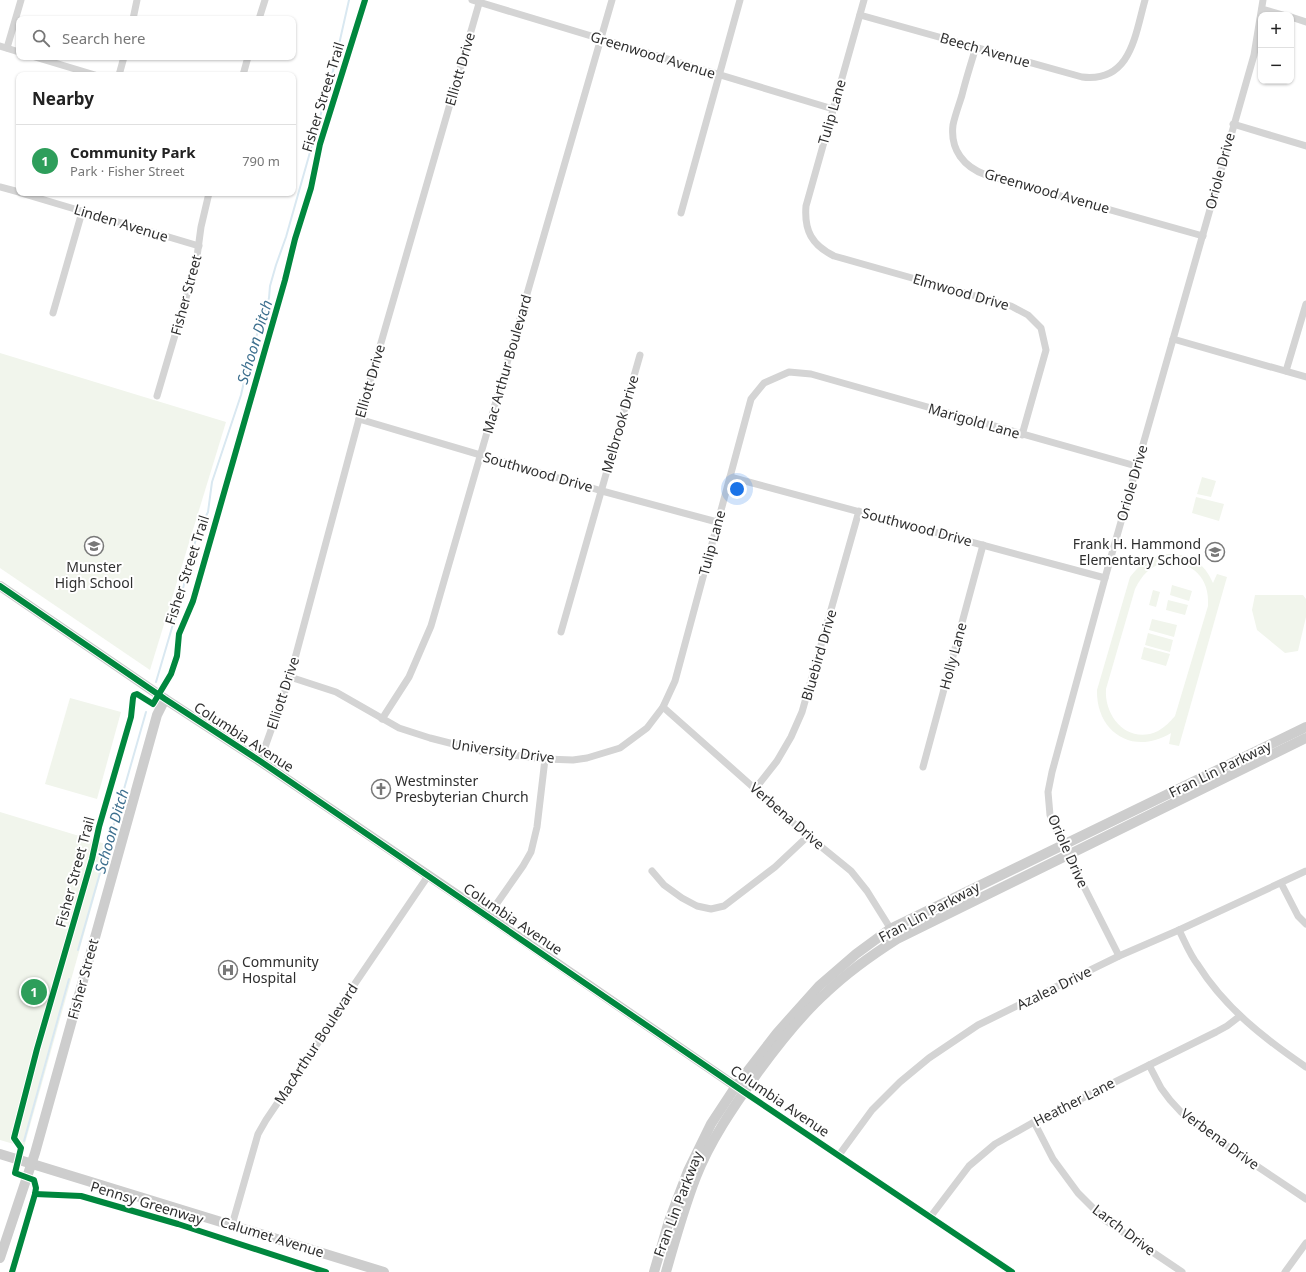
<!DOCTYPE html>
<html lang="en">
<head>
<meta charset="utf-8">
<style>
	:root { --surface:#fff; --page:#f2f2f2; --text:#222; --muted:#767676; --line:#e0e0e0; --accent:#0b8043 }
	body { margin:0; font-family:"Noto Sans",sans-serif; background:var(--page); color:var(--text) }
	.controls { position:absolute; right:12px; top:12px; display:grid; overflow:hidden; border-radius:8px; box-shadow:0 1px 3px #0004 }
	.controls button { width:36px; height:36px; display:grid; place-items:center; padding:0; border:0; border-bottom:1px solid var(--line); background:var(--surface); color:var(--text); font:20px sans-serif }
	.you { position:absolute; left:737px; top:489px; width:14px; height:14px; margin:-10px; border:3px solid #fff; border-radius:50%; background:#1a73e8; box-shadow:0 0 0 6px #1a73e833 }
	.badge { display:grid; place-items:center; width:26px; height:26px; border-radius:50%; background:var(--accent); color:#fff; font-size:13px; font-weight:700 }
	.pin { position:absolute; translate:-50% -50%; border:2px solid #fff; box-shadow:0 1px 4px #0006 }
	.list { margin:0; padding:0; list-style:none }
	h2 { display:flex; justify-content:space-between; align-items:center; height:52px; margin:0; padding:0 16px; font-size:17px }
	h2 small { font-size:13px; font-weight:400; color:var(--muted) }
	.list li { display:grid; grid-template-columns:26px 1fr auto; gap:12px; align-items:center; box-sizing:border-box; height:72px; padding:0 16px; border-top:1px solid var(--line) }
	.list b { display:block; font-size:15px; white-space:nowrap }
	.list p { margin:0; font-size:13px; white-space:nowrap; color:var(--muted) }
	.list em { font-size:13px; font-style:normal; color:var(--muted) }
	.icon { flex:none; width:22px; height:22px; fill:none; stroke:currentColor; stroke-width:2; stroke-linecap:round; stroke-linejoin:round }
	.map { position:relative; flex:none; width:1306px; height:1272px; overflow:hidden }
	.search { position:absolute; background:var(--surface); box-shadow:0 1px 3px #0004; left:16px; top:16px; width:280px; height:44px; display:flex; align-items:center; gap:10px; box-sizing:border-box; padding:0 14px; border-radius:8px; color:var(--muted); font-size:15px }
	.panel { position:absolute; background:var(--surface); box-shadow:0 1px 3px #0004; left:16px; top:72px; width:280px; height:124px; border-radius:8px }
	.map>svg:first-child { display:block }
	.green { fill:#f1f5ec; fill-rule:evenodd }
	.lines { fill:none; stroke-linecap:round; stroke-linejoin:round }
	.stream { stroke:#d9e8f1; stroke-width:2 }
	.street { stroke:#d4d4d4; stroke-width:7 }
	.secondary { stroke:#cdcdcd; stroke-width:10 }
	.cycleway-casing { stroke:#fff; stroke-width:8 }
	.cycleway { stroke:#00873e; stroke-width:6 }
	.labels { text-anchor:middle; stroke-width:4; stroke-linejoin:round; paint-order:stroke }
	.street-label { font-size:14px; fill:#2f2f2f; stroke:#fff }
	.poi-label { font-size:14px; fill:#2f2f2f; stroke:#fff; text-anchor:start }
	.water-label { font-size:15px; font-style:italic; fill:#3e708f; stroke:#fff }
</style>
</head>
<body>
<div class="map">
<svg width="1306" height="1272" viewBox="0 0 1306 1272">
	<rect width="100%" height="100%" fill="#fff"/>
	<g class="green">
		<polygon points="0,353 226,422 150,670 0,568"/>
		<polygon points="1202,477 1216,481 1211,497 1197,494"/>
		<polygon points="1196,497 1224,504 1219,521 1192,513"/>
		<path d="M1165,554C1189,553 1204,562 1213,583L1217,574L1227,577L1179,746L1169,744L1171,733C1134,756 1096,733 1097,690L1130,577C1140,564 1150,557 1165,554ZM1166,562C1193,562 1210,578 1208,606L1175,716C1170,722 1165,727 1158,731C1129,745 1104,718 1106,689L1135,589C1142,575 1150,566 1166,562Z"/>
		<polygon points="1172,585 1192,591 1189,601 1170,595"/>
		<polygon points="1153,590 1160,592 1156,607 1149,605"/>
		<polygon points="1255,595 1303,595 1306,599 1306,617 1298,651 1285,653 1257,630 1252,610"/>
		<polygon points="1168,600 1188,605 1185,615 1166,610"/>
		<polygon points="1152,619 1177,625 1174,637 1149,630"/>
		<polygon points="1148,633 1173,640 1170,652 1145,645"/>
		<polygon points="1144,647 1170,654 1166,666 1141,659"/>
		<polygon points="70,698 121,712 97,799 45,784"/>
		<polygon points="0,812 109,845 24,1147 0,1140"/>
	</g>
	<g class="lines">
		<g class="stream">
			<path d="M156,682L176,614V610C179,601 185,586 185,577L198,532L208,512L212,482L241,395L249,359L269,298L270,286L276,265L286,237L333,71L349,0"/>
			<polyline points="78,950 146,712"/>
			<polyline points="24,1141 69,979"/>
		</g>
		<g class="street">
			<polyline points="472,0 833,109"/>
			<path d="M864,0L806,206C804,231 812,245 834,256L1011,306L1028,315L1041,328L1046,350L1022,435"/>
			<polyline points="1262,9 1283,15"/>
			<path d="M860,15L1082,77C1131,83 1135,35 1145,0"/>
			<polyline points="1291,17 1306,22"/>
			<polyline points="133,19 137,0"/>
			<polyline points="259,19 265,0"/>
			<polyline points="0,46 19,52"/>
			<path d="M976,47C971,63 966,79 962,95C959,105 955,115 953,125C950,150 964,167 986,175L1203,236"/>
			<polyline points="7,48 21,0"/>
			<polyline points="35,57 95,75"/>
			<polyline points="119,75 124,57"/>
			<polyline points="243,75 248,57"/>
			<polyline points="1233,124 1306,146"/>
			<polyline points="0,187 19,192"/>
			<polyline points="21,193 199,246"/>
			<polyline points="681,213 740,0"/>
			<polyline points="53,313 82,212"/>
			<polyline points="1173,339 1306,377"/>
			<polyline points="1286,371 1306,304"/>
			<polyline points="157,396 196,264 201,227 209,193"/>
			<polyline points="359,419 602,491 717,522"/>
			<polyline points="730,477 1105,578"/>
			<polyline points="561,632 640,355"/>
			<polyline points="290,677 336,692 399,728 430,738 481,751 545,759 573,760 587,758 620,748 647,728 663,707 675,681 751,399 764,383 789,372 811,374 1136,466"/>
			<polyline points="663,707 808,836 851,871 867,891 897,939"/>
			<polyline points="382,719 409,677 431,626 612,0"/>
			<polyline points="260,761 290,677 359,419 480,0"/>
			<polyline points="923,767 983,545"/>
			<polyline points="755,789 777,761 791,737 802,712 859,511"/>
			<polyline points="652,871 664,885 682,898 697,906 711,909 724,906 775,867 808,836"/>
			<polyline points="1281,883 1298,916 1306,924"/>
			<polyline points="488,916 523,866 531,852 537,827 545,759"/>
			<path d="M1179,930C1185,942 1190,955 1198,965C1225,1008 1265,1039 1306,1067"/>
			<polyline points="1119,956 1068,855 1050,815 1048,792 1052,772 1105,578 1254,55 1263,0"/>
			<polyline points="1149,1065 1161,1088 1170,1100 1181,1112 1212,1136 1306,1199"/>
			<polyline points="744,1092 1012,1272"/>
			<polyline points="1034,1122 1053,1159 1078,1193 1105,1220 1182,1272"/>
			<polyline points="839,1155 872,1110 900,1082 929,1058 978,1025 1119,956 1179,930 1306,871"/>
			<polyline points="931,1216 969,1166 995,1144 1034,1122 1216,1032 1227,1026 1240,1016"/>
			<polyline points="232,1225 258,1134 266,1120 345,1003 354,985 428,876"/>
			<polyline points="1285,1272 1306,1243"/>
		</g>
		<g class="secondary">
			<polyline points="0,586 165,699 260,761 488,916 744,1092"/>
			<polyline points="0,1154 384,1272"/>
			<polyline points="0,1258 35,1153 157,715 165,699"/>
			<polyline points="654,1272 669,1221 688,1171 711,1124 736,1086 777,1033 819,986 856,954 890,929 1306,727"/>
			<path d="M666,1272C675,1240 684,1208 696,1177C710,1141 734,1106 756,1075C777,1046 800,1016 827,992C848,972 872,955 897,939L1306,738"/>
		</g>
		<g class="cycleway-casing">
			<g id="cycleway">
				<polyline points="0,586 165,699 260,761 744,1092 1012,1272"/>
				<polyline points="35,1194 81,1196 178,1224 326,1272"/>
				<polyline points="12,1272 35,1194 36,1188 34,1180 15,1173 21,1148 14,1138 37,1049 92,859 99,827 131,717 133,698 134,695 137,694 153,704 171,674 177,656 179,634 193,601 285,280 295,239 311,188 320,144 365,0"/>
			</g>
		</g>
		<use href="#cycleway" class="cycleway"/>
	</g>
	<defs>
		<g id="school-ring" transform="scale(1)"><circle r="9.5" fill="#fff" stroke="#787878" stroke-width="1.5"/><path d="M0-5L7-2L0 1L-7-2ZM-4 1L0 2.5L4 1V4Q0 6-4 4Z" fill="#787878"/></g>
		<g id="church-ring" transform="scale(1)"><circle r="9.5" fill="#fff" stroke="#787878" stroke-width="1.5"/><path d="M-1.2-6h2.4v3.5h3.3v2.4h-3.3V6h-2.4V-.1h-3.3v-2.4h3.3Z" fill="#787878"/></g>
		<g id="hospital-ring" transform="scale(1)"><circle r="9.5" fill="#fff" stroke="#787878" stroke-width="1.5"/><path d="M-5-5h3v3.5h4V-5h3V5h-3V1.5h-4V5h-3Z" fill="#787878"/></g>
	</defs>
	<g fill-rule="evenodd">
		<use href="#school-ring" x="94" y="546"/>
		<use href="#school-ring" x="1215" y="552"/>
		<use href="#church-ring" x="381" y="789"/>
		<use href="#hospital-ring" x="228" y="970"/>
	</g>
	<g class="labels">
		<g class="street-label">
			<text transform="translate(985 50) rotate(16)" y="5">Beech Avenue</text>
			<text transform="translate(653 55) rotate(17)" y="5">Greenwood Avenue</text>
			<text transform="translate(460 69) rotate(-74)" y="5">Elliott Drive</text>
			<text transform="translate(323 97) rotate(-73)" y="5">Fisher Street Trail</text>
			<text transform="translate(832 112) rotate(-74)" y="5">Tulip Lane</text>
			<text transform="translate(1220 171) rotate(-75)" y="5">Oriole Drive</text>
			<text transform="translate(1047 191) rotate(16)" y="5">Greenwood Avenue</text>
			<text transform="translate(121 223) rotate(17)" y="5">Linden Avenue</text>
			<text transform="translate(961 292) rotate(16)" y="5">Elmwood Drive</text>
			<text transform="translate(186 295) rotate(-75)" y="5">Fisher Street</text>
			<text transform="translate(507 364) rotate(-74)" y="5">Mac Arthur Boulevard</text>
			<text transform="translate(370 381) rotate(-74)" y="5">Elliott Drive</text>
			<text transform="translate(974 421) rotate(16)" y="5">Marigold Lane</text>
			<text transform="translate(620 424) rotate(-74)" y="5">Melbrook Drive</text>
			<text transform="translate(538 472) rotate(16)" y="5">Southwood Drive</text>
			<text transform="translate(1132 483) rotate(-74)" y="5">Oriole Drive</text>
			<text transform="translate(917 527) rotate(15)" y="5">Southwood Drive</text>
			<text transform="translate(712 543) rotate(-75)" y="5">Tulip Lane</text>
			<text transform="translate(187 570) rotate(-72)" y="5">Fisher Street Trail</text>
			<text transform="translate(819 655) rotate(-74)" y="5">Bluebird Drive</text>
			<text transform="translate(953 656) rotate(-75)" y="5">Holly Lane</text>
			<text transform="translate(283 693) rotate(-72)" y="5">Elliott Drive</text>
			<text transform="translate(244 737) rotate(33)" y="5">Columbia Avenue</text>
			<text transform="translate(503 751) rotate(8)" y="5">University Drive</text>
			<text transform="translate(1220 769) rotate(-26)" y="5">Fran Lin Parkway</text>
			<text transform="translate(787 816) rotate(41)" y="5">Verbena Drive</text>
			<text transform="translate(1068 851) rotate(66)" y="5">Oriole Drive</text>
			<text transform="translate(75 872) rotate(-75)" y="5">Fisher Street Trail</text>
			<text transform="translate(929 912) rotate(-28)" y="5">Fran Lin Parkway</text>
			<text transform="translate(513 919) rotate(34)" y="5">Columbia Avenue</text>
			<text transform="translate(83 979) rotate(-75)" y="5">Fisher Street</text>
			<text transform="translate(1054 988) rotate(-26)" y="5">Azalea Drive</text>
			<text transform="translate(316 1044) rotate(-57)" y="5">MacArthur Boulevard</text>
			<text transform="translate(780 1101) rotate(34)" y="5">Columbia Avenue</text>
			<text transform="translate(1074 1102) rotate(-27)" y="5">Heather Lane</text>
			<text transform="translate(1220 1139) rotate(36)" y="5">Verbena Drive</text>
			<text transform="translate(147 1203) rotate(17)" y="5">Pennsy Greenway</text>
			<text transform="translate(678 1204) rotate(-69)" y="5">Fran Lin Parkway</text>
			<text transform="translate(1124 1230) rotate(37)" y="5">Larch Drive</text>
			<text transform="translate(272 1237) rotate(17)" y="5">Calumet Avenue</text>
		</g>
		<g class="poi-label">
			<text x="1201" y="549" text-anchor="end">Frank H. Hammond<tspan x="1201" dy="16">Elementary School</tspan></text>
			<text x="94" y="572" text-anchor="middle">Munster<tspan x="94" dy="16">High School</tspan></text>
			<text x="395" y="786">Westminster<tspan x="395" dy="16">Presbyterian Church</tspan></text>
			<text x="242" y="967">Community<tspan x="242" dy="16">Hospital</tspan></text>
		</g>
		<g class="water-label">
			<text transform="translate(255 342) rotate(-73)" y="5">Schoon Ditch</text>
			<text transform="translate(112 831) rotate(-74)" y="5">Schoon Ditch</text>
		</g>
	</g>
</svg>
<div class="controls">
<button>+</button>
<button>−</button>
</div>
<div class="you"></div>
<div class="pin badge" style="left:34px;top:992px;background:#2e9e5b">1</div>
<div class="search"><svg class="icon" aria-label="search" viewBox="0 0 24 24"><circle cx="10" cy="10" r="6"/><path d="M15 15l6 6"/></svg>Search here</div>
<section class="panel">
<h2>Nearby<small></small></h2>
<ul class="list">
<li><span class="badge" style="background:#2e9e5b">1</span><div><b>Community Park</b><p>Park · Fisher Street</p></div><em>790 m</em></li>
</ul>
</section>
</div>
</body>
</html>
